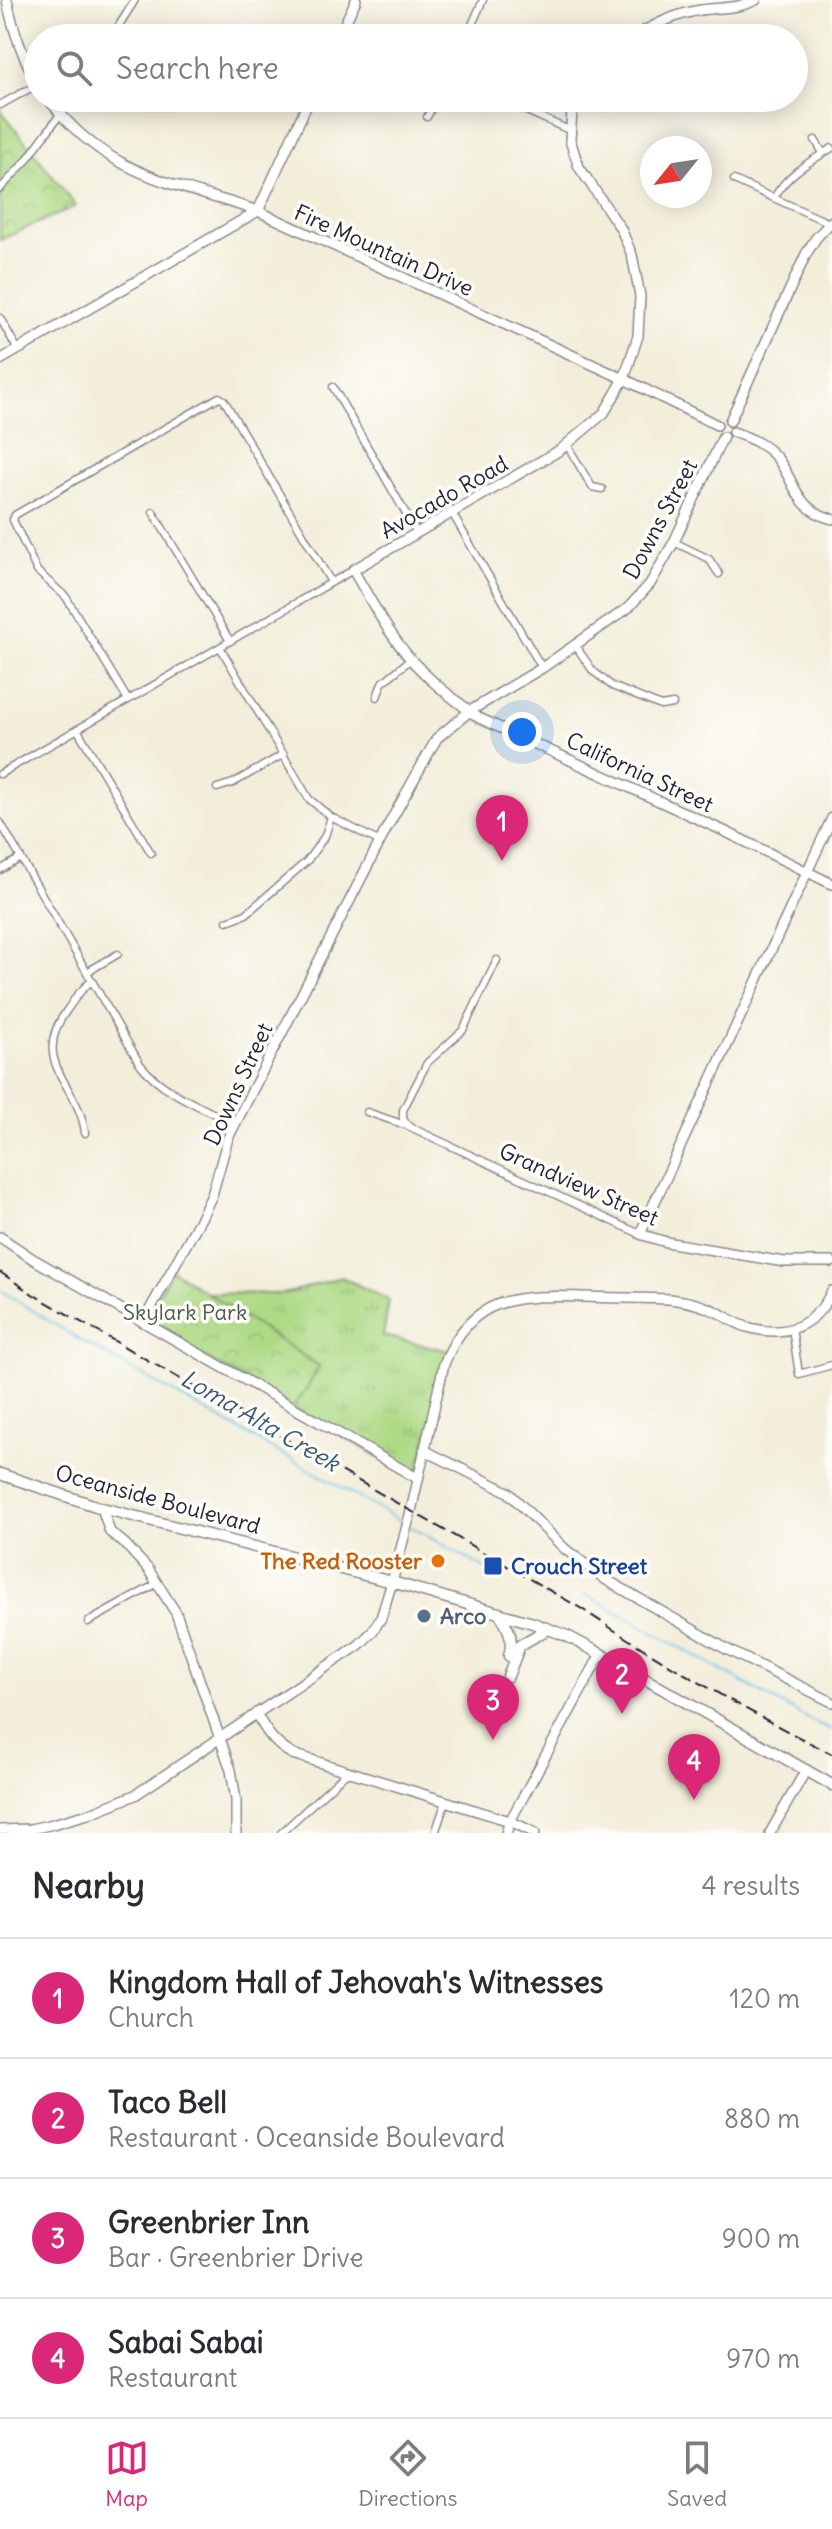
<!DOCTYPE html>
<html lang="en">
<head>
<meta charset="utf-8">
<style>
	:root { --surface:#fff; --page:#f2f2f3; --text:#2b2b33; --muted:#7c7c81; --line:#e1e1e2; --accent:#db2777 }
	body { margin:0; font-family:Delius,sans-serif; background:var(--page); color:var(--text) }
	.compass { position:absolute; left:640px; top:136px; width:72px; height:72px; border-radius:50%; background:var(--surface); box-shadow:0 4px 20px #0003; rotate:240deg }
	.you { position:absolute; left:522px; top:732px; width:28px; height:28px; margin:-20px; border:6px solid #fff; border-radius:50%; background:#1a73e8; box-shadow:0 0 0 12px #1a73e833 }
	.badge { display:grid; place-items:center; width:52px; height:52px; border-radius:50%; background:var(--accent); color:#fff; font-size:26px; font-weight:700 }
	.pin { position:absolute; translate:-50% -66px; filter:drop-shadow(0 2px 4px #0008) }
	.pin::after { content:''; position:absolute; top:42px; width:28px; height:24px; background:inherit; clip-path:polygon(0 0,100% 0,50% 100%) }
	.list { margin:0; padding:0; list-style:none }
	h2 { display:flex; justify-content:space-between; align-items:center; height:104px; margin:0; padding:0 32px; font-size:34px }
	h2 small { font-size:26px; font-weight:400; color:var(--muted) }
	.list li { display:grid; grid-template-columns:52px 1fr auto; gap:24px; align-items:center; box-sizing:border-box; height:120px; padding:0 32px; border-top:2px solid var(--line) }
	.list b { display:block; font-size:30px; white-space:nowrap }
	.list p { margin:0; font-size:26px; white-space:nowrap; color:var(--muted) }
	.list em { font-size:26px; font-style:normal; color:var(--muted) }
	.icon { flex:none; width:44px; height:44px; fill:none; stroke:currentColor; stroke-width:2; stroke-linecap:round; stroke-linejoin:round }
	.map { position:relative; flex:none; width:832px; height:1833px; overflow:hidden }
	.search { position:absolute; background:var(--surface); box-shadow:0 4px 20px #0003; left:24px; right:24px; top:24px; height:88px; display:flex; align-items:center; gap:20px; box-sizing:border-box; padding:0 28px; border-radius:44px; color:var(--muted); font-size:30px }
	.sheet { height:584px; background:var(--surface) }
	nav { display:flex; justify-content:space-around; align-items:center; box-sizing:border-box; height:112px; border-top:2px solid var(--line); background:var(--surface); font-size:22px; color:var(--muted) }
	nav a { display:grid; justify-items:center; gap:4px }
	nav .on { color:var(--accent) }
	.map>svg:first-child { display:block }
	.grass { fill:url(#grass-tufts); stroke:#687e60; stroke-width:2 }
	.park { fill:url(#park-crowns); stroke:#687e60; stroke-width:2 }
	.lines { fill:none; stroke-linecap:round; stroke-linejoin:round }
	.stream { stroke:#67c0e4; stroke-width:2 }
	.street-casing { stroke:#8a888a; stroke-width:9 }
	.secondary-casing { stroke:#8a888a; stroke-width:12 }
	.primary-casing { stroke:#8a888a; stroke-width:13 }
	.street { stroke:#fff; stroke-width:6 }
	.secondary { stroke:#fff; stroke-width:9 }
	.primary { stroke:#fff; stroke-width:10 }
	.rail { stroke:#22223b; stroke-width:2; stroke-dasharray:12 6; stroke-linecap:butt }
	.food-dot { fill:#e8710a; stroke:#fdfcf7; stroke-width:3 }
	.transit-dot { fill:#1a4fb4; stroke:#fdfcf7; stroke-width:3 }
	.service-dot { fill:#5c6f8a; stroke:#fdfcf7; stroke-width:3 }
	.labels { text-anchor:middle; stroke-width:7; stroke-linejoin:round; paint-order:stroke }
	.street-label { font-size:22px; fill:#22223b; stroke:#fdfcf7 }
	.park-label { font-size:22px; fill:#4c5952; stroke:#fdfcf7 }
	.food-label { font-size:22px; font-weight:bold; fill:#c56008; stroke:#fdfcf7; text-anchor:end }
	.transit-label { font-size:22px; font-weight:bold; fill:#164399; stroke:#fdfcf7; text-anchor:start }
	.service-label { font-size:22px; font-weight:bold; fill:#4e5e75; stroke:#fdfcf7; text-anchor:start }
	.water-label { font-size:24px; font-style:italic; fill:#3a5976; stroke:#fdfcf7 }
</style>
</head>
<body>
<div class="map">
<svg width="832" height="1833" viewBox="0 0 832 1833">
	<defs>
		<pattern id="grass-tufts" width="24" height="20" patternUnits="userSpaceOnUse" patternTransform="scale(2)"><rect width="24" height="20" fill="#aeda86"/><path d="M3 7l-1-3M5 7V3M7 7l1-3M15 17l-1-3M17 17v-4M19 17l1-3" fill="none" stroke="#95bb75"/></pattern>
		<pattern id="park-crowns" width="20" height="18" patternUnits="userSpaceOnUse" patternTransform="scale(2)"><rect width="20" height="18" fill="#aeda86"/><path d="M2 6a3 3 0 1 1 6 0M12 15a3 3 0 1 1 6 0" fill="none" stroke="#95bb75"/></pattern>
	</defs>
	<rect width="100%" height="100%" fill="#fdfcf7"/>
	<filter id="ink" filterUnits="userSpaceOnUse"><feTurbulence type="fractalNoise" baseFrequency=".0125" numOctaves="2"/><feDisplacementMap in="SourceGraphic" scale="16" xChannelSelector="R" yChannelSelector="G"/><feConvolveMatrix kernelMatrix="1 2 1 2 8 2 1 2 1" color-interpolation-filters="sRGB"/></filter>
	<filter id="wash" filterUnits="userSpaceOnUse"><feTurbulence type="fractalNoise" baseFrequency=".006" numOctaves="4" result="noise"/><feDisplacementMap in="SourceGraphic" scale="32" xChannelSelector="R" yChannelSelector="G"/><feGaussianBlur stdDeviation="1.8" result="paint"/><feColorMatrix in="noise" values="0 0 0 0 0 0 0 0 0 0 0 0 0 0 0 0 0 1.4 0 .05"/><feComposite in="paint" operator="in"/></filter>
	<g filter="url(#wash)">
		<rect width="100%" height="100%" fill="#f3eeda"/>
		<polygon class="grass" points="341,1277 389,1300 383,1336 449,1351 417,1478 293,1408 209,1293 284,1294"/>
		<g class="park">
			<polygon points="0,109 76,206 0,240"/>
			<polygon points="172,1270 319,1366 308,1387 293,1408 142,1322"/>
		</g>
		<g class="lines">
			<g class="stream">
				<polyline points="0,1290 78,1339 404,1523"/>
				<polyline points="410,1526 503,1579"/>
				<polyline points="585,1594 808,1719 832,1730"/>
			</g>
		</g>
	</g>
	<g filter="url(#ink)">
		<g class="lines">
			<g class="street-casing">
				<g id="street">
					<polyline points="111,38 135,0"/>
					<polyline points="466,38 483,0"/>
					<polyline points="498,98 571,131"/>
					<polyline points="0,105 38,84"/>
					<polyline points="427,117 437,98"/>
					<polyline points="815,140 823,153"/>
					<polyline points="734,180 829,223"/>
					<polyline points="0,189 26,161 72,98"/>
					<path d="M774,198C787,174 809,162 832,148"/>
					<polyline points="0,318 18,350"/>
					<polyline points="333,387 417,533"/>
					<polyline points="567,445 592,487 602,489"/>
					<polyline points="153,512 230,641"/>
					<polyline points="452,513 542,668"/>
					<polyline points="674,542 709,559 719,574"/>
					<polyline points="575,645 593,671 612,686 661,706 673,704"/>
					<polyline points="220,647 309,799 331,817 380,842"/>
					<polyline points="377,697 382,683 411,659"/>
					<polyline points="128,700 66,597 37,571 13,520 15,515 219,397 224,400 331,582"/>
					<polyline points="77,729 151,853"/>
					<polyline points="0,774 353,570"/>
					<polyline points="217,788 233,783 284,754"/>
					<path d="M0,822L140,1064C163,1093 202,1107 235,1124"/>
					<polyline points="0,870 21,858"/>
					<polyline points="227,921 246,914 307,861 325,836 331,817"/>
					<polyline points="87,972 118,954"/>
					<polyline points="367,1112 408,1126 640,1234"/>
					<polyline points="408,1126 403,1119 403,1110 427,1063 463,1030 497,960"/>
					<path d="M85,1133C80,1085 28,1063 67,1010C74,1000 81,988 92,981"/>
					<polyline points="792,1328 799,1374 832,1365"/>
					<polyline points="88,1622 158,1583"/>
					<polyline points="281,1833 348,1771"/>
					<polyline points="435,1833 446,1801"/>
				</g>
			</g>
			<g class="secondary-casing">
				<g id="secondary">
					<path d="M7,0C13,30 23,58 38,84"/>
					<polyline points="338,38 356,0"/>
					<path d="M632,38C654,25 675,14 701,10C721,7 738,9 756,0"/>
					<path d="M48,98C104,175 174,183 258,211L624,379L717,425"/>
					<path d="M578,98L572,111L570,140L579,167L621,229L632,255L640,296L638,336L624,379L604,413L560,450L353,570C374,606 394,645 425,674C441,690 460,704 479,718L724,831L832,884"/>
					<polyline points="0,360 258,211 310,98"/>
					<polyline points="730,421 806,254 816,238 832,221"/>
					<path d="M733,432C750,438 765,444 777,458C797,484 794,508 832,519"/>
					<polyline points="832,818 640,1234 666,1242 784,1262 832,1262"/>
					<polyline points="0,1237 33,1259 417,1478"/>
					<polyline points="143,1322 202,1216 212,1195 228,1138 389,824 437,738 470,711 542,668 628,608 650,584 674,542 723,437"/>
					<polyline points="424,1450 508,1492 565,1549 605,1579 728,1650 832,1702"/>
					<polyline points="102,1508 110,1532 125,1544 148,1569 176,1613 231,1770 236,1800 236,1833"/>
					<path d="M256,1713C265,1730 274,1744 292,1754L510,1821L535,1833"/>
					<path d="M0,1830L30,1829L49,1825L88,1814L135,1795L359,1645L372,1632L381,1618L392,1582L411,1511L444,1364C471,1295 518,1295 582,1297C612,1298 641,1298 670,1299C687,1301 704,1305 719,1313C728,1318 737,1324 747,1327C785,1338 815,1327 832,1291"/>
					<polyline points="506,1833 510,1821 601,1654"/>
					<polyline points="770,1833 806,1770"/>
				</g>
			</g>
			<g class="primary-casing">
				<g id="primary">
					<polyline points="0,1474 102,1508 392,1582 533,1623 567,1636 601,1654 832,1785"/>
					<path d="M500,1614C509,1629 514,1639 509,1656"/>
					<polyline points="508,1676 520,1645 548,1629"/>
				</g>
			</g>
			<use href="#street" class="street"/>
			<use href="#secondary" class="secondary"/>
			<use href="#primary" class="primary"/>
			<path class="rail" d="M0,1272L34,1295L582,1609C662,1663 746,1711 832,1754"/>
		</g>
	</g>
	<circle class="food-dot" cx="438" cy="1561" r="8"/>
	<rect class="transit-dot" x="483" y="1556" width="20" height="20" rx="4"/>
	<circle class="service-dot" cx="424" cy="1616" r="8"/>
	<g class="labels">
		<g class="street-label">
			<text transform="translate(384 250) rotate(24)" y="8">Fire Mountain Drive</text>
			<text transform="translate(444 497) rotate(-30)" y="8">Avocado Road</text>
			<text transform="translate(660 519) rotate(-62)" y="8">Downs Street</text>
			<text transform="translate(640 772) rotate(25)" y="8">California Street</text>
			<text transform="translate(238 1084) rotate(-65)" y="8">Downs Street</text>
			<text transform="translate(579 1184) rotate(24)" y="8">Grandview Street</text>
			<text transform="translate(158 1499) rotate(15)" y="8">Oceanside Boulevard</text>
		</g>
		<g class="park-label">
			<text x="185" y="1320">Skylark Park</text>
		</g>
		<g class="food-label">
			<text x="422" y="1569">The Red Rooster</text>
		</g>
		<g class="transit-label">
			<text x="511" y="1574">Crouch Street</text>
		</g>
		<g class="service-label">
			<text x="440" y="1624">Arco</text>
		</g>
		<g class="water-label">
			<text transform="translate(260 1421) rotate(30)" y="8">Loma Alta Creek</text>
		</g>
	</g>
</svg>
<svg class="compass" viewBox="-18 -18 36 36"><path d="M0-13l5 13h-10z" fill="#e53935"/><path d="M0 13l5-13h-10z" fill="#7c7c81"/></svg>
<div class="you"></div>
<div class="pin badge" style="left:502px;top:861px">1</div>
<div class="pin badge" style="left:622px;top:1714px">2</div>
<div class="pin badge" style="left:493px;top:1740px">3</div>
<div class="pin badge" style="left:694px;top:1800px">4</div>
<div class="search"><svg class="icon" aria-label="search" viewBox="0 0 24 24"><circle cx="10" cy="10" r="6"/><path d="M15 15l6 6"/></svg>Search here</div>
</div>
<section class="sheet">
<h2>Nearby<small>4 results</small></h2>
<ul class="list">
<li><span class="badge">1</span><div><b>Kingdom Hall of Jehovah's Witnesses</b><p>Church</p></div><em>120 m</em></li>
<li><span class="badge">2</span><div><b>Taco Bell</b><p>Restaurant · Oceanside Boulevard</p></div><em>880 m</em></li>
<li><span class="badge">3</span><div><b>Greenbrier Inn</b><p>Bar · Greenbrier Drive</p></div><em>900 m</em></li>
<li><span class="badge">4</span><div><b>Sabai Sabai</b><p>Restaurant</p></div><em>970 m</em></li>
</ul>
</section>
<nav>
<a class="on"><svg class="icon" aria-label="map" viewBox="0 0 24 24"><path d="M3 6l6-2 6 2 6-2v14l-6 2-6-2-6 2zM9 4v14M15 6v14"/></svg>Map</a>
<a><svg class="icon" aria-label="directions" viewBox="0 0 24 24"><path d="M12 3l9 9-9 9-9-9zM9 14v-3h6M13 9l2 2-2 2"/></svg>Directions</a>
<a><svg class="icon" aria-label="saved" viewBox="0 0 24 24"><path d="M7 4h10v16l-5-4-5 4z"/></svg>Saved</a>
</nav>
</body>
</html>
